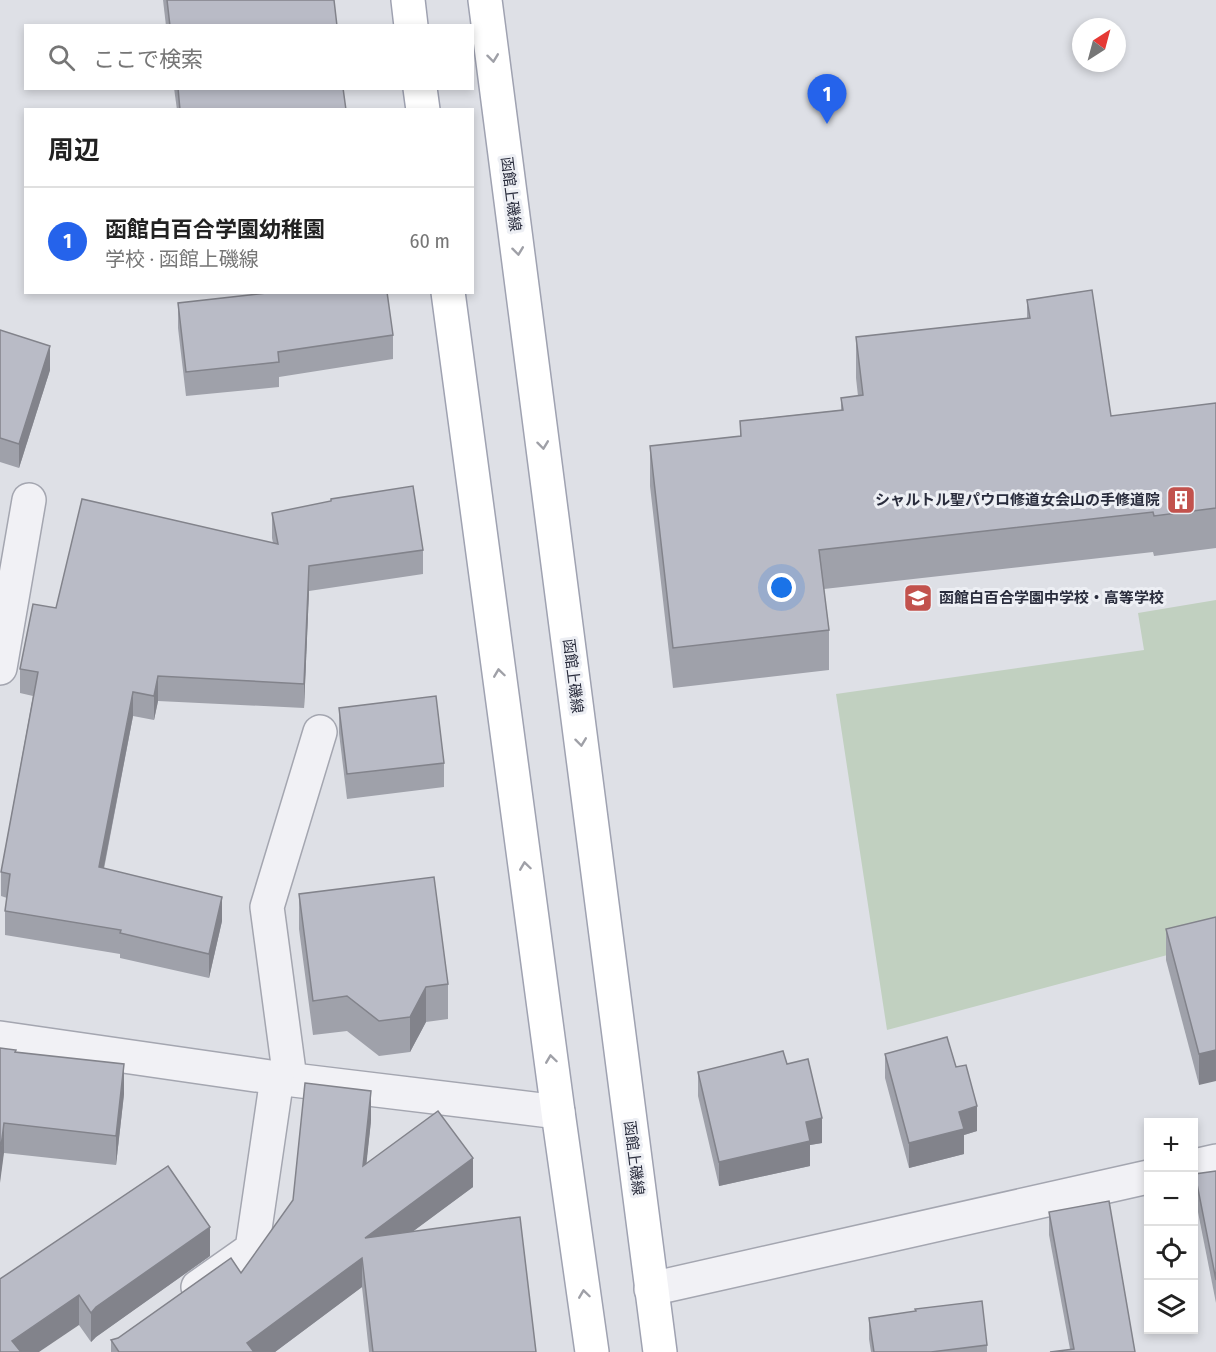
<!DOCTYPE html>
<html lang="ja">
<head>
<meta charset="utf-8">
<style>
	:root { --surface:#fff; --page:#f2f2f2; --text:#222; --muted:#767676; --line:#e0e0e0; --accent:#2563eb }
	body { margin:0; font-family:"Fira Sans Condensed","Noto Sans JP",sans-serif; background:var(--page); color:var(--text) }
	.controls { position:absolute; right:18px; bottom:18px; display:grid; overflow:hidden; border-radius:0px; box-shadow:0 3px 9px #0003 }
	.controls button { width:54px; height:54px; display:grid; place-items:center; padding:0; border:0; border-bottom:2px solid var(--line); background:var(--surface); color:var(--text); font:30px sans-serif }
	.compass { position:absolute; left:1072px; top:18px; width:54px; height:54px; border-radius:50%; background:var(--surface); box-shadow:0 3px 9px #0003; rotate:36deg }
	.you { position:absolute; left:782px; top:588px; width:21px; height:21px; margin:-15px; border:4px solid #fff; border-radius:50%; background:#1a73e8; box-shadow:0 0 0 9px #1a73e833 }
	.badge { display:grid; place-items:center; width:39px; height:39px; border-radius:50%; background:var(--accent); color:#fff; font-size:20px; font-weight:700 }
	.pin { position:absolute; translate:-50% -50px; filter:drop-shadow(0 2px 3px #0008) }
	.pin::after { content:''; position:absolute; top:32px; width:21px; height:18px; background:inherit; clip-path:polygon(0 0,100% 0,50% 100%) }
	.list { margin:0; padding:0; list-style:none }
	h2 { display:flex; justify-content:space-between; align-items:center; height:78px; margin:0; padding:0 24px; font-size:26px }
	h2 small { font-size:20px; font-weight:400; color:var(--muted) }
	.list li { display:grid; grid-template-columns:39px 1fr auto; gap:18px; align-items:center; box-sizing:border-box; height:108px; padding:0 24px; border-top:2px solid var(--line) }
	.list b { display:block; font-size:22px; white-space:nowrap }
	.list p { margin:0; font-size:20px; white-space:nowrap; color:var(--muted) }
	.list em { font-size:20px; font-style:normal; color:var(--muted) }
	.icon { flex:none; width:33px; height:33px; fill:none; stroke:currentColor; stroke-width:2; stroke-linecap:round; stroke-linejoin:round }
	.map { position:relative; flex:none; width:1216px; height:1352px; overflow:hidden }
	.search { position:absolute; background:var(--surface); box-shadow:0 3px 9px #0003; left:24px; top:24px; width:450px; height:66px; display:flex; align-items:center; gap:15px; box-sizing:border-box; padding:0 21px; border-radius:0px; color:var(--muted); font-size:22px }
	.panel { position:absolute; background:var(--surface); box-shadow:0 3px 9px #0003; left:24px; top:108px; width:450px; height:186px; border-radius:0px }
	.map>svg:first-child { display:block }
	.green { fill:#c1d0c0 }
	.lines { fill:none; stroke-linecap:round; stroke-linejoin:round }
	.minor-casing { stroke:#a4a6b0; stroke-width:36 }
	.primary-casing { stroke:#9fa2b1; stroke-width:36 }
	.minor { stroke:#f1f1f5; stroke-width:33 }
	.primary { stroke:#fff; stroke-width:33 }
	.wall { fill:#9fa1aa }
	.shaded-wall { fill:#82838b }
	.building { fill:#b9bbc6; stroke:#82838b; stroke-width:1.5 }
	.oneway { stroke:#9fa0a7 }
	.labels { text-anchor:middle; stroke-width:6; stroke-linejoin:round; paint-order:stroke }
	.street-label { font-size:15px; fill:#292c3c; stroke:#edeff4 }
	.poi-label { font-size:15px; font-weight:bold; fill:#292c3c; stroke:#edeff4; text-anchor:end }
</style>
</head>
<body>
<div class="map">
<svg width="1216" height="1352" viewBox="0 0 1216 1352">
	<rect width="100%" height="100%" fill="#dee0e6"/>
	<polygon class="green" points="1216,600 1216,942 887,1030 836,694 1144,650 1138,613"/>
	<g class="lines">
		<g class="minor-casing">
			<g id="minor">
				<polyline points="0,668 29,500"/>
				<polyline points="0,1038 277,1078 558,1112"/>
				<polyline points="290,1079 267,907 320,732"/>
				<polyline points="1194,1166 1216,1161"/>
				<polyline points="198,1287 252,1249 277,1078"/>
				<polyline points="651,1289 1148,1177"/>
			</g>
		</g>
		<g class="primary-casing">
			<g id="primary">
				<polyline points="408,0 411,26"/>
				<polyline points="485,0 660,1352"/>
				<polyline points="420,88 423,110"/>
				<polyline points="448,292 558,1112 592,1352"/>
			</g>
		</g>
		<use href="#minor" class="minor"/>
		<use href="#primary" class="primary"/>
	</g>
	<g class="wall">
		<polygon points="163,0 334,0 337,26 166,26"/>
		<polygon points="174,88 343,88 346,110 177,110"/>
		<polygon points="1027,300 1111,416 1216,403 1216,548 1154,556 1153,552 824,589 829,630 829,670 673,688 650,486 650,446 740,436 740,421 841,410 841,398 858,396 856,378 856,337 1027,318"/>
		<polygon points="178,303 393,335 393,359 279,377 279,387 186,396 178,328"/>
		<polygon points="0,330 50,370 19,468 0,462"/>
		<polygon points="272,513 423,550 423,574 309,591 304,708 158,701 154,720 133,716 104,869 222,921 209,978 120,958 120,954 5,935 5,911 7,898 1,896 1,872 33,696 20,693 20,669 56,608 273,543 272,538"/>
		<polygon points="339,708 444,763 444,787 347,799 339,733"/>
		<polygon points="299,894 448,984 448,1019 426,1022 410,1052 379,1056 347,1031 313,1035 299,929"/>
		<polygon points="1216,917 1199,1085 1166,960 1166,929"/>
		<polygon points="0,1048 16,1052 124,1094 116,1165 4,1153"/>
		<polygon points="885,1054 956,1067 977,1131 964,1135 964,1154 909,1168 885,1078"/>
		<polygon points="787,1064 822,1143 810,1145 810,1166 719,1186 698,1096 698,1072"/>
		<polygon points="371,1121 366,1164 473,1187 413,1231 536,1352 369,1352 362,1287 275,1352 111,1352 111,1340 118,1338 241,1273"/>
		<polygon points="1216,1171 1216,1303 1195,1197 1195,1174"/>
		<polygon points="1049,1212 1135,1352 1070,1349 1049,1235"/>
		<polygon points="210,1256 96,1337 91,1342 79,1325 0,1279"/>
		<polygon points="869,1318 987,1345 987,1352 871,1352 869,1339"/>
	</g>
	<g class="shaded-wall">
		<polygon points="50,346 50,370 19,468 19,444"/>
		<polygon points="309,566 309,591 304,708 304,684"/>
		<polygon points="158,676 158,701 154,720 154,696"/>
		<polygon points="133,692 133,716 99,892 99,867"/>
		<polygon points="222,897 222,921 209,978 209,954"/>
		<polygon points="426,987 426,1022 410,1052 410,1017"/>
		<polygon points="1216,1050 1216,1081 1199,1085 1199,1054"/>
		<polygon points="124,1064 124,1094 116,1165 116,1136"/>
		<polygon points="371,1091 371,1121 363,1196 363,1166"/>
		<polygon points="977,1106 977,1131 964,1135 964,1154 909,1168 909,1143 959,1112"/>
		<polygon points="822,1118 822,1143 810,1145 810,1166 719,1186 719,1162 806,1122"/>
		<polygon points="4,1123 4,1153 0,1183 0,1154"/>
		<polygon points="473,1158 473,1187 365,1267 365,1238"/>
		<polygon points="210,1227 210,1256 96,1337 91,1342 91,1313 96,1307"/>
		<polygon points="362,1258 362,1287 275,1352 247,1352 247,1343"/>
		<polygon points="79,1295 79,1325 39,1352 12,1352 12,1341"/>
	</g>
	<g class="building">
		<polygon points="167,0 334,0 337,26 170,26"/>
		<polygon points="178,88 343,88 346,110 180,110"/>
		<polygon points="1092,290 1111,416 1216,403 1216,508 1154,516 1153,512 819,550 829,630 673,648 650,446 741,436 740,421 843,410 841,398 863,395 856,337 1030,318 1027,300"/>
		<polygon points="275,292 387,292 393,335 278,352 279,362 186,372 178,303"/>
		<polygon points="0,330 50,346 19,444 0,438"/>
		<polygon points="413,486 423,550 309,566 304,684 158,676 154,696 133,692 99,867 222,897 209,954 120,933 121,930 5,911 10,874 1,872 38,672 20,669 33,604 56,608 82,499 278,544 272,513 331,501 331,499"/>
		<polygon points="436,696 444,763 347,774 339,708"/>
		<polygon points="434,877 448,984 426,987 410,1017 379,1021 347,996 313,1001 299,894"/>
		<polygon points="1216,917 1216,1050 1199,1054 1166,929"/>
		<polygon points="947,1037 956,1067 966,1065 977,1106 959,1112 964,1129 909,1143 885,1054"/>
		<polygon points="0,1048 16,1050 15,1052 124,1064 116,1136 4,1123 0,1154"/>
		<polygon points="783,1051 787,1064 808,1059 822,1118 806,1122 810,1141 719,1162 698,1072"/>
		<polygon points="305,1083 371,1091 363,1166 438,1111 473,1158 365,1238 520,1217 536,1352 373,1352 362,1258 247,1343 254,1352 119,1352 111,1340 118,1338 231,1258 241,1273 293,1200"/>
		<polygon points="168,1166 210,1227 96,1307 91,1313 79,1295 12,1341 21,1352 0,1352 0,1279"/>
		<polygon points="1216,1171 1216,1280 1195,1174"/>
		<polygon points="1109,1201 1135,1352 1050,1352 1074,1349 1049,1212"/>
		<polygon points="982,1301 987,1345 931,1352 874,1352 869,1318 916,1311 915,1309"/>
	</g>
	<defs><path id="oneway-chevron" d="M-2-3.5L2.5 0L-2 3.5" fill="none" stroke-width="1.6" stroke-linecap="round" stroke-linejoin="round" transform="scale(1.5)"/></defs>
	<g class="oneway">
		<use href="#oneway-chevron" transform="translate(493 58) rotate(83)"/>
		<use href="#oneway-chevron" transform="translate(518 251) rotate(83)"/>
		<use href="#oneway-chevron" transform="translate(543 445) rotate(83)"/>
		<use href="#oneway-chevron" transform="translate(499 673) rotate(-98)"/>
		<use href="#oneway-chevron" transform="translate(581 742) rotate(83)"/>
		<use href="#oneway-chevron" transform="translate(525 866) rotate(-98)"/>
		<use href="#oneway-chevron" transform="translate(551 1059) rotate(-98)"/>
		<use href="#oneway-chevron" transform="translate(584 1294) rotate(-98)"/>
	</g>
	<defs>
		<g id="building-square" transform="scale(1.5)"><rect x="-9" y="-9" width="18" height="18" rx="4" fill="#c2524d" stroke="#edeff4"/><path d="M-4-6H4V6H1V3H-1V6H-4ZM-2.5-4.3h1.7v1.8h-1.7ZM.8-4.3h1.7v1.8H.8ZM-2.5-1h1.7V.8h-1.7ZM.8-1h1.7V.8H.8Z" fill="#fff"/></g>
		<g id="school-square" transform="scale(1.5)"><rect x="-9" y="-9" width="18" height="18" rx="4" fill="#c2524d" stroke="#edeff4"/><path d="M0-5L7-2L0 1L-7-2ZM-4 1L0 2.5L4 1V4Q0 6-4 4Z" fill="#fff"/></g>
	</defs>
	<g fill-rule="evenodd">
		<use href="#building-square" x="1181" y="500"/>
		<use href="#school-square" x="918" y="598"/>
	</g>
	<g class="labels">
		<g class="street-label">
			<text transform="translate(511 194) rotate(83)" y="5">函館上磯線</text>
			<text transform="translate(573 676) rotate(83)" y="5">函館上磯線</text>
			<text transform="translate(634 1158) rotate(83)" y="5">函館上磯線</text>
		</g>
		<g class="poi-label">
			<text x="1160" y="505">シャルトル聖パウロ修道女会山の手修道院</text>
			<text x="939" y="603" text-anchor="start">函館白百合学園中学校・高等学校</text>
		</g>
	</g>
</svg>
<div class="controls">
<button>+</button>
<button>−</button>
<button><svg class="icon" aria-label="locate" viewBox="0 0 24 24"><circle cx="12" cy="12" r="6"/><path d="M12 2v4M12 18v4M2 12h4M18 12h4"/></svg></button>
<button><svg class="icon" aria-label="layers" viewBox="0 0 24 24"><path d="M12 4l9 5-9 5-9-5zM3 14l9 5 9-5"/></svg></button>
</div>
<svg class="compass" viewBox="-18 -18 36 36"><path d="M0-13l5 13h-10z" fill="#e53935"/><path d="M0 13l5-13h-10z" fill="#767676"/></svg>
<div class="you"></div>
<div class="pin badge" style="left:827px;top:124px">1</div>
<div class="search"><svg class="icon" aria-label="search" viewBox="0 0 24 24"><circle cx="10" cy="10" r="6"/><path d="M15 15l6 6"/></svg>ここで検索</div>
<section class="panel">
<h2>周辺<small></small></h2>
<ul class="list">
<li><span class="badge">1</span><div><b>函館白百合学園幼稚園</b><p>学校 · 函館上磯線</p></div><em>60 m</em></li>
</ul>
</section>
</div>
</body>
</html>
